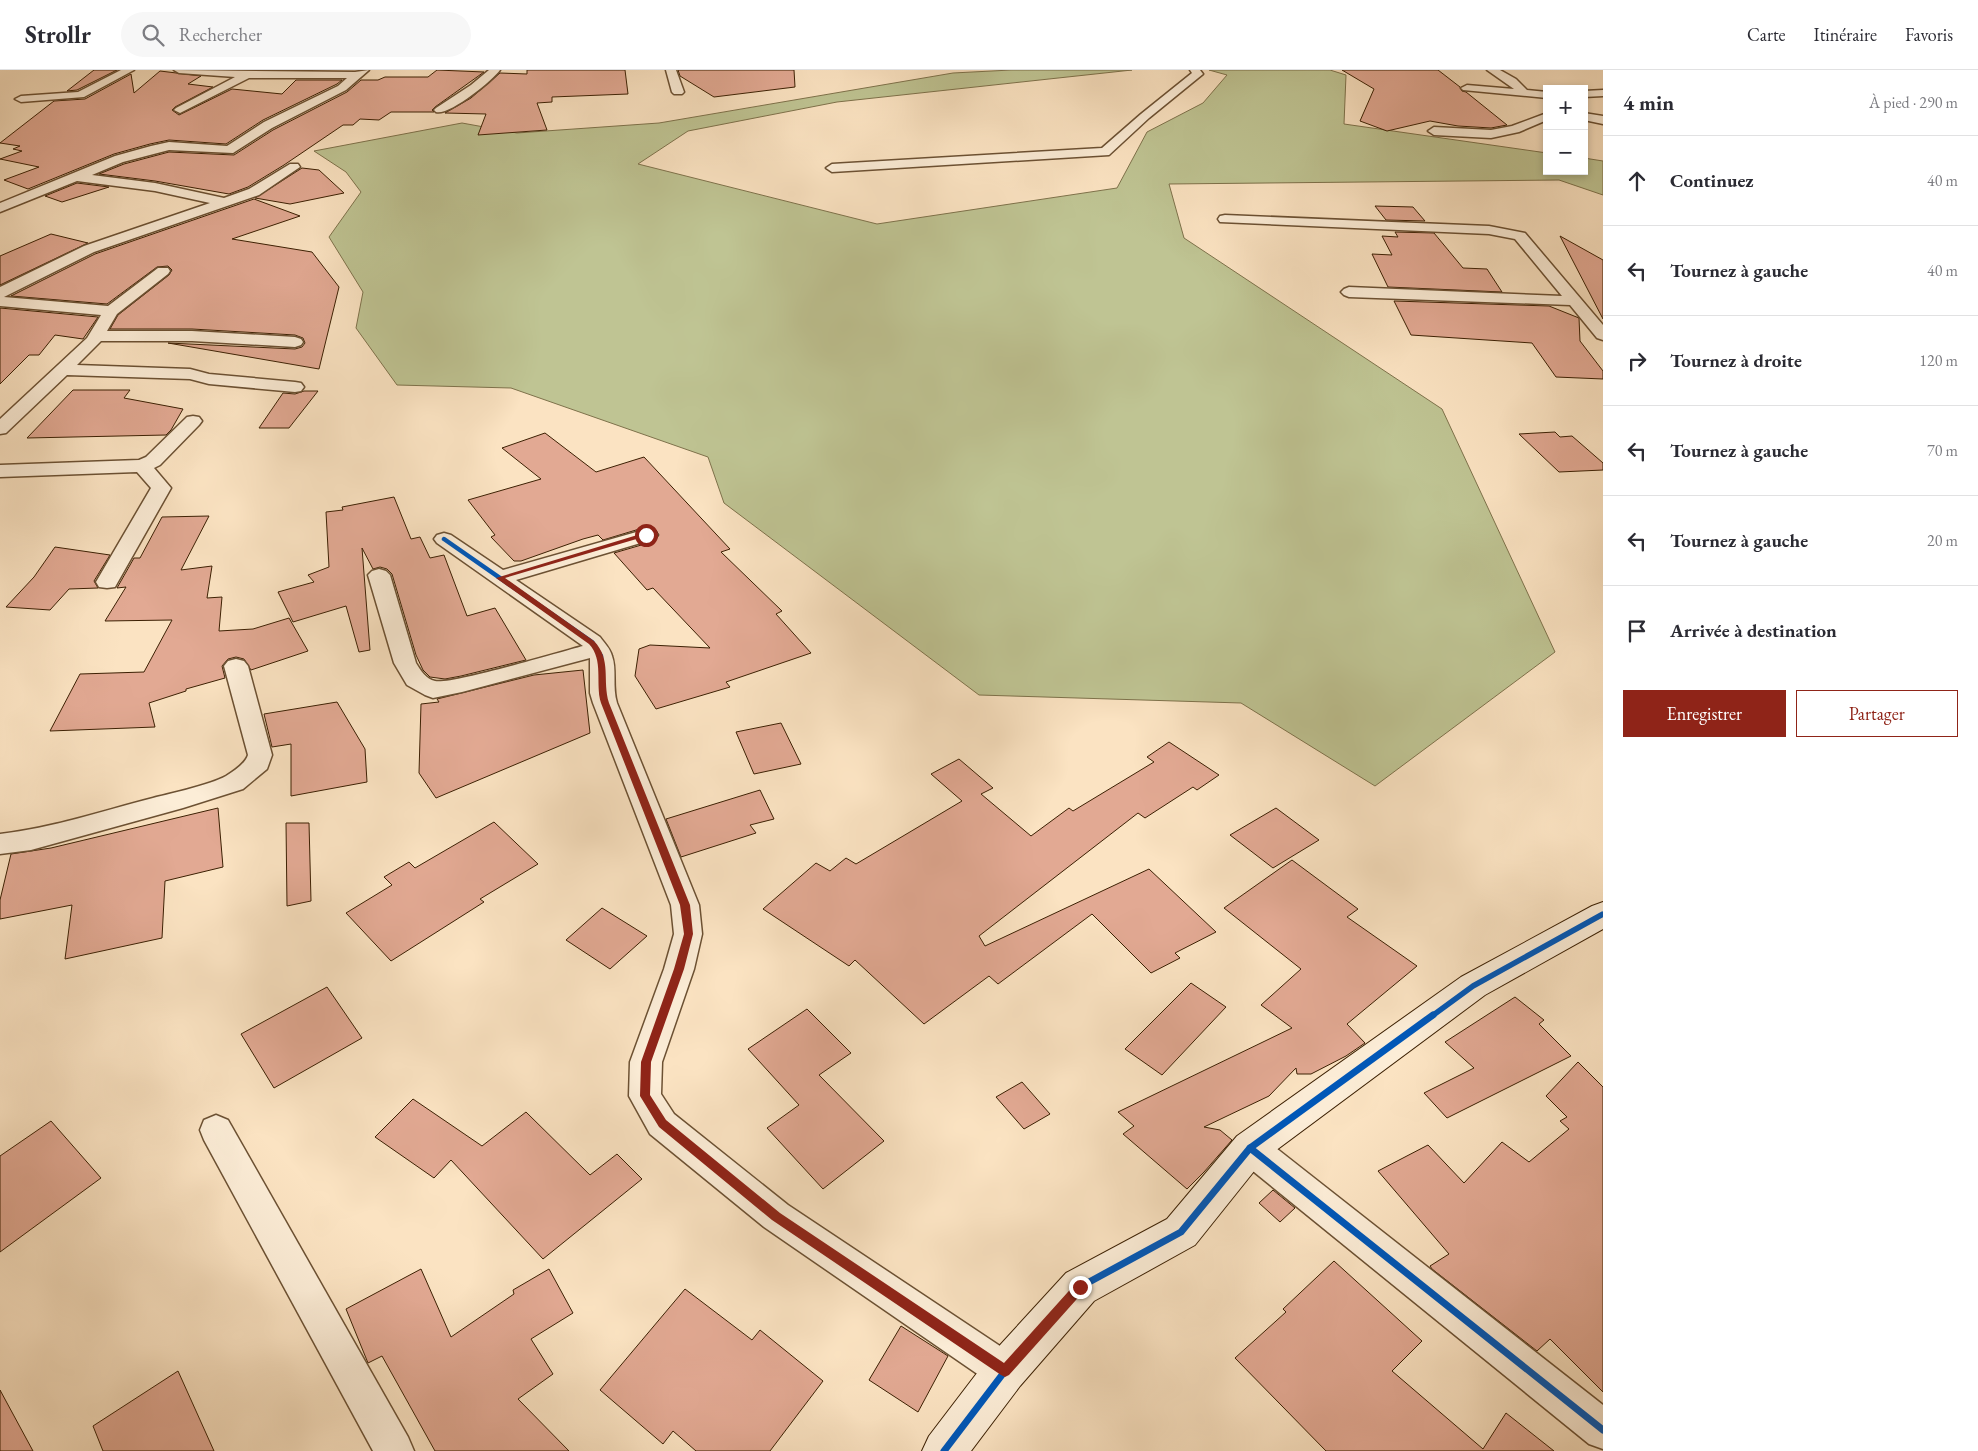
<!DOCTYPE html>
<html lang="fr">
<head>
<meta charset="utf-8">
<style>
	:root { --surface:#fff; --page:#f7f7f7; --text:#2b2b33; --muted:#7c7c81; --line:#e1e1e2; --accent:#8f2418 }
	body { margin:0; font-family:"EB Garamond",serif; background:var(--page); color:var(--text) }
	.controls { position:absolute; right:15px; top:15px; display:grid; overflow:hidden; border-radius:0px; box-shadow:0 2px 8px #0003 }
	.controls button { width:45px; height:45px; display:grid; place-items:center; padding:0; border:0; border-bottom:1px solid var(--line); background:var(--surface); color:var(--text); font:25px sans-serif }
	.stop { position:absolute; width:15px; height:15px; margin:-11px; border:4px solid #8f2418; border-radius:50%; background:#fff }
	.stop.end { background:#8f2418; border-color:#fff; box-shadow:0 1px 5px #0008 }
	.list { margin:0; padding:0; list-style:none }
	h2 { display:flex; justify-content:space-between; align-items:center; height:65px; margin:0; padding:0 20px; font-size:21px }
	h2 small { font-size:16px; font-weight:400; color:var(--muted) }
	.list li { display:grid; grid-template-columns:32px 1fr auto; gap:15px; align-items:center; box-sizing:border-box; height:90px; padding:0 20px; border-top:1px solid var(--line) }
	.list b { display:block; font-size:19px; white-space:nowrap }
	.list em { font-size:16px; font-style:normal; color:var(--muted) }
	.actions { display:flex; gap:10px; padding:15px 20px }
	.actions a { flex:1; padding:11px 0; border:1px solid var(--accent); border-radius:0px; text-align:center; font-size:18px; color:var(--accent) }
	.actions .main { background:var(--accent); color:#fff }
	.icon { flex:none; width:28px; height:28px; fill:none; stroke:currentColor; stroke-width:2; stroke-linecap:round; stroke-linejoin:round }
	.map { position:relative; flex:none; width:1603px; height:1381px; overflow:hidden }
	header { display:flex; align-items:center; gap:30px; box-sizing:border-box; height:70px; padding:0 25px; background:var(--surface); border-bottom:1px solid var(--line) }
	header strong { font-size:24px }
	nav { display:flex; gap:28px; margin-inline-start:auto; font-size:18px }
	.search { width:350px; height:45px; background:var(--page); display:flex; align-items:center; gap:12px; box-sizing:border-box; padding:0 18px; border-radius:28px; color:var(--muted); font-size:19px }
	main { display:flex }
	aside { flex:1; background:var(--surface) }
	.map>svg:first-child { display:block }
	.green { fill:#bfc493; stroke:#7e724b }
	.building { fill:#e2a993; stroke:#3c2003 }
	.lines { fill:none; stroke-linecap:round; stroke-linejoin:round }
	.street-casing { stroke:#6c5133; stroke-width:3 }
	.secondary-casing { stroke:#3c2003; stroke-width:2 }
	.street { fill:#fcedd7; fill-rule:evenodd }
	.secondary { fill:#fcedd7; fill-rule:evenodd }
	.cycleway-far2-casing { stroke:#fcedd7; stroke-width:7 }
	.cycleway-far1-casing { stroke:#fcedd7; stroke-width:9 }
	.cycleway-casing { stroke:#fcedd7; stroke-width:10 }
	.cycleway-far2 { stroke:#0057b8; stroke-width:4.5 }
	.cycleway-far1 { stroke:#0057b8; stroke-width:5.5 }
	.cycleway { stroke:#0057b8; stroke-width:7 }
	.route { fill:#8f2418 }
</style>
</head>
<body>
<header>
<strong>Strollr</strong>
<div class="search"><svg class="icon" aria-label="search" viewBox="0 0 24 24"><circle cx="10" cy="10" r="6"/><path d="M15 15l6 6"/></svg>Rechercher</div>
<nav><a>Carte</a><a>Itinéraire</a><a>Favoris</a></nav>
</header>
<main>
<div class="map">
<svg width="1603" height="1381" viewBox="0 0 1603 1381">
	<rect width="100%" height="100%" fill="#fbe3c2"/>
	<filter id="stains"><feTurbulence type="fractalNoise" baseFrequency=".004" numOctaves="4"/><feColorMatrix values="0 0 0 0 .2 0 0 0 0 .09 0 0 0 0 .02 0 0 0 .5 -.17"/></filter>
	<radialGradient id="worn" r=".72"><stop offset=".6" stop-color="#630" stop-opacity="0"/><stop offset="1" stop-color="#630" stop-opacity=".3"/></radialGradient>
	<polygon class="green" points="1011,0 1132,0 837,32 688,61 638,94 877,154 1117,118 1147,62 1203,33 1227,5 1209,0 1330,0 1346,5 1344,54 1547,83 1547,101 1584,101 1584,88 1603,91 1603,125 1559,110 1169,114 1184,168 1442,339 1555,582 1375,716 1241,633 979,625 724,433 708,387 511,318 397,315 356,258 363,222 329,167 361,122 346,102 314,81 462,53 517,63 659,53 953,3"/>
	<g class="building">
		<polygon points="94,0 117,0 77,20 67,21"/>
		<polygon points="437,0 484,2 435,37 432,40 434,42 391,42 379,50 360,49 353,55 343,55 284,95 248,117 229,124 155,111 99,104 124,94 169,82 234,85 273,60 347,22 361,10 378,10 385,7 428,7"/>
		<polygon points="527,0 625,0 628,24 552,27 552,32 537,33 547,60 478,65 486,44 445,43 471,28 500,3 527,4"/>
		<polygon points="678,0 794,0 795,17 714,27 680,6"/>
		<polygon points="1342,0 1438,0 1460,17 1462,21 1466,22 1507,55 1491,58 1458,56 1430,51 1387,61 1360,51 1374,19"/>
		<polygon points="160,1 201,6 188,14 213,17 175,37 172,40 179,45 232,19 282,24 296,10 342,10 337,14 263,50 226,74 169,70 150,74 114,84 28,119 4,110 39,97 0,89 22,81 13,79 20,76 0,73 54,31 85,29 131,4 134,23"/>
		<polygon points="302,98 319,100 344,123 290,134 255,128"/>
		<polygon points="77,113 109,117 62,132 45,126"/>
		<polygon points="254,129 300,146 232,169 312,182 339,217 319,299 168,273 295,279 302,277 305,273 303,268 295,265 192,259 110,259 118,245 169,205 172,200 168,196 157,197 107,234 11,226 95,184"/>
		<polygon points="1375,136 1413,137 1425,151 1386,150"/>
		<polygon points="1395,162 1434,163 1463,198 1487,199 1502,222 1388,217 1372,184 1392,185 1382,166 1398,167"/>
		<polygon points="51,164 88,173 0,215 0,186"/>
		<polygon points="1560,166 1603,190 1603,249"/>
		<polygon points="1394,231 1549,236 1579,248 1580,271 1603,301 1603,309 1556,307 1532,273 1411,265"/>
		<polygon points="0,238 98,247 83,269 55,265 39,285 29,285 0,314"/>
		<polygon points="73,320 130,320 124,328 183,339 171,360 166,365 27,368"/>
		<polygon points="304,321 318,321 289,358 259,358 283,323 295,324"/>
		<polygon points="1555,362 1560,367 1572,366 1603,393 1603,400 1559,402 1519,364"/>
		<polygon points="545,363 596,402 644,387 730,479 721,482 782,541 776,544 811,583 726,612 730,617 656,639 635,606 639,579 650,575 710,578 653,518 647,520 614,483 655,471 659,465 656,460 646,457 603,470 598,465 583,469 521,491 514,491 491,467 495,465 468,430 541,409 502,378"/>
		<polygon points="394,427 411,469 420,467 430,488 444,485 467,546 495,538 526,590 461,606 445,609 430,607 423,600 416,585 392,504 387,499 380,497 373,499 362,478 370,580 359,582 346,536 293,552 278,522 314,512 308,505 329,497 326,442 343,440 342,437"/>
		<polygon points="209,446 181,500 212,496 207,528 222,527 219,561 253,559 289,548 308,581 251,600 244,589 236,587 228,589 222,596 225,608 186,619 186,621 149,633 155,657 50,661 80,604 144,602 172,550 105,551 126,517 117,518 134,488 140,488 162,447"/>
		<polygon points="55,477 110,485 94,511 98,518 69,519 50,540 6,537 34,507"/>
		<polygon points="583,600 590,663 436,728 419,703 421,634 439,632 437,629 534,605"/>
		<polygon points="337,632 365,679 367,712 291,726 291,674 272,677 264,644"/>
		<polygon points="781,653 801,694 754,704 736,662"/>
		<polygon points="1169,672 1219,705 1197,720 1193,717 1145,748 1138,743 979,866 985,876 1149,799 1216,862 1175,883 1180,888 1151,903 1092,844 998,914 989,906 924,954 855,890 849,896 763,839 816,793 830,801 846,788 856,794 962,731 931,704 959,689 993,718 981,724 1031,766 1069,738 1073,741 1154,692 1147,687"/>
		<polygon points="760,720 774,749 750,755 756,763 681,787 666,749"/>
		<polygon points="218,738 223,797 165,811 162,868 65,889 72,835 0,849 0,830 11,784 51,778"/>
		<polygon points="1276,738 1319,770 1273,798 1230,765"/>
		<polygon points="494,752 538,794 480,829 484,832 391,891 346,843 392,815 384,807 409,792 415,798"/>
		<polygon points="286,753 309,753 311,831 287,836"/>
		<polygon points="1292,790 1358,839 1347,847 1417,896 1347,954 1365,973 1346,986 1311,1004 1297,1004 1296,998 1269,1026 1204,1057 1220,1060 1232,1070 1204,1102 1187,1119 1123,1064 1134,1056 1118,1042 1292,958 1261,935 1301,899 1224,838"/>
		<polygon points="602,838 647,866 610,899 566,870"/>
		<polygon points="1191,913 1226,937 1162,1005 1125,979"/>
		<polygon points="327,917 362,968 274,1018 241,964"/>
		<polygon points="1515,927 1544,950 1539,954 1571,986 1447,1048 1424,1023 1474,998 1445,972"/>
		<polygon points="807,939 851,983 819,1005 884,1071 823,1119 767,1058 799,1035 748,979"/>
		<polygon points="1578,992 1603,1017 1603,1322 1550,1269 1537,1281 1432,1199 1430,1196 1449,1184 1378,1101 1428,1075 1464,1113 1502,1072 1529,1092 1569,1059 1560,1051 1567,1047 1546,1026"/>
		<polygon points="1022,1012 1050,1044 1024,1059 996,1027"/>
		<polygon points="413,1029 482,1076 526,1042 590,1105 617,1084 642,1109 543,1189 451,1090 434,1108 375,1067"/>
		<polygon points="51,1051 101,1108 0,1182 0,1086"/>
		<polygon points="1273,1120 1295,1138 1280,1152 1259,1133"/>
		<polygon points="1334,1191 1422,1271 1392,1301 1483,1379 1506,1343 1554,1381 1326,1381 1235,1288 1286,1242 1283,1239"/>
		<polygon points="421,1199 451,1267 514,1224 513,1220 549,1199 573,1243 531,1269 553,1304 518,1329 569,1381 435,1381 382,1286 368,1293 346,1239"/>
		<polygon points="685,1219 752,1270 760,1260 823,1311 770,1381 696,1381 673,1361 663,1374 600,1320"/>
		<polygon points="901,1256 948,1286 918,1342 869,1310"/>
		<polygon points="178,1301 214,1381 103,1381 93,1356"/>
		<polygon points="0,1320 33,1381 0,1381"/>
	</g>
	<g class="lines">
		<g class="street-casing">
			<g id="street">
				<polygon points="121,0 134,0 84,27 21,32 15,29 21,26 78,22"/>
				<polygon points="174,0 355,2 369,0 346,20 272,58 233,83 169,80 123,92 92,105 155,113 224,128 249,119 290,94 298,94 300,97 259,125 94,182 4,227 108,236 158,198 168,198 170,201 168,204 117,244 107,261 192,261 295,267 301,269 303,272 301,275 295,277 192,271 101,271 77,295 190,299 209,304 295,312 301,313 304,317 301,321 295,322 209,314 190,309 67,305 6,363 0,364 0,349 87,268 101,245 0,236 0,217 84,176 210,133 155,121 77,111 0,142 0,133 115,86 151,76 169,72 227,76 264,52 338,16 347,8 249,8 180,43 174,40 176,38 235,7 179,3"/>
				<path d="M489,0H500C492,11 449,46 436,42L434,40L436,38L471,15Z"/>
				<polygon points="666,0 676,0 684,22 682,24 674,24 672,22"/>
				<polygon points="1190,0 1200,0 1203,4 1149,48 1109,85 832,102 826,98 832,94 1102,78 1141,44 1192,3"/>
				<polygon points="1487,0 1500,0 1516,9 1527,20 1547,22 1547,28 1463,20 1461,18 1467,15 1514,19"/>
				<polygon points="1603,20 1603,26 1584,27 1584,21"/>
				<polygon points="1547,43 1547,50 1519,62 1491,68 1434,65 1428,61 1434,57 1491,60 1512,56"/>
				<polygon points="1584,43 1603,46 1603,54 1584,50"/>
				<polygon points="1225,145 1489,156 1525,163 1603,255 1603,270 1597,268 1570,235 1349,227 1344,225 1341,222 1344,219 1349,217 1562,226 1515,169 1489,164 1220,152 1218,149 1220,146"/>
				<polygon points="193,346 199,347 202,351 199,355 160,395 154,398 171,418 115,517 107,518 99,517 96,512 151,418 137,402 0,407 0,395 139,390 146,387 187,347"/>
				<path d="M647,459L654,461L657,465L654,469L516,510L600,567C605,574 610,578 612,586C617,599 612,617 617,633L699,835L702,864L694,899L662,992L661,1024L674,1044L788,1135L1018,1288L1024,1301L1018,1314L1005,1320L992,1314L764,1157L650,1064L629,1026L630,992L664,899L674,864L671,835L593,633L590,623V588L462,622L433,628L425,625L407,615L394,593L368,505L372,501L379,499L386,501L390,505L416,593C421,601 426,609 435,611C450,615 560,582 583,576L437,473L434,469L437,465L444,463L451,465L503,500Z"/>
				<path d="M236,589L244,591L248,596L272,685L267,699L243,719L183,738L31,780L0,784V764C52,758 102,741 153,728C172,723 210,715 226,706C234,701 245,694 248,685L224,596L228,591Z"/>
				<polygon points="216,1045 228,1050 408,1367 414,1381 373,1381 204,1070 200,1060 204,1050"/>
				<polygon points="1250,1063 1262,1067 1603,1335 1603,1379 1589,1374 1238,1089 1233,1078 1238,1067"/>
			</g>
		</g>
		<g class="secondary-casing">
			<polygon id="secondary" points="1603,832 1603,859 1485,925 1263,1090 1195,1175 1094,1231 1020,1316 971,1381 922,1381 929,1366 990,1286 1066,1203 1167,1149 1237,1066 1461,907 1592,836"/>
		</g>
		<use href="#street" class="street"/>
		<use href="#secondary" class="secondary"/>
		<g class="cycleway-far2-casing">
			<polyline id="cycleway-far2" points="444,469 592,572 601,586 602,611"/>
		</g>
		<g class="cycleway-far1-casing">
			<g id="cycleway-far1">
				<polyline points="602,609 602,623 605,633 685,835 688,864 679,899 662,946"/>
				<polyline points="1432,946 1473,916 1603,844"/>
			</g>
		</g>
		<g class="cycleway-casing">
			<g id="cycleway">
				<polyline points="663,945 646,992 645,1026 662,1054 776,1146 1005,1301"/>
				<polyline points="1250,1078 1603,1360"/>
				<polyline points="944,1381 1005,1301 1080,1217 1181,1162 1250,1078 1433,945"/>
			</g>
		</g>
		<use href="#cycleway-far2" class="cycleway-far2"/>
		<use href="#cycleway-far1" class="cycleway-far1"/>
		<use href="#cycleway" class="cycleway"/>
	</g>
	<path class="route" d="M644,463L650,465L505,508L594,571C612,590 602,610 609,633L690,835L693,864L684,899L651,992L650,1025L666,1050L780,1143L1004,1293L1076,1213L1080,1211L1084,1213L1086,1217L1084,1221L1009,1305L1005,1307L1001,1305L772,1150L659,1057L640,1026L641,992L674,899L684,864L680,835L601,633C595,613 604,590 589,574L496,508Z"/>
	<rect width="100%" height="100%" filter="url(#stains)"/>
	<rect width="100%" height="100%" fill="url(#worn)"/>
</svg>
<div class="controls">
<button>+</button>
<button>−</button>
</div>
<div class="stop" style="left:646px;top:465px"></div>
<div class="stop end" style="left:1080px;top:1217px"></div>
</div>
<aside>
<h2>4 min<small>À pied · 290 m</small></h2>
<ul class="list">
<li><svg class="icon" aria-label="ahead" viewBox="0 0 24 24"><path d="M12 20V5M6 11l6-6 6 6"/></svg><div><b>Continuez</b></div><em>40 m</em></li>
<li><svg class="icon" aria-label="left" viewBox="0 0 24 24"><path d="M17 20v-9H6M10 6l-5 5 5 5"/></svg><div><b>Tournez à gauche</b></div><em>40 m</em></li>
<li><svg class="icon" aria-label="right" viewBox="0 0 24 24"><path d="M7 20v-9h11M14 6l5 5-5 5"/></svg><div><b>Tournez à droite</b></div><em>120 m</em></li>
<li><svg class="icon" aria-label="left" viewBox="0 0 24 24"><path d="M17 20v-9H6M10 6l-5 5 5 5"/></svg><div><b>Tournez à gauche</b></div><em>70 m</em></li>
<li><svg class="icon" aria-label="left" viewBox="0 0 24 24"><path d="M17 20v-9H6M10 6l-5 5 5 5"/></svg><div><b>Tournez à gauche</b></div><em>20 m</em></li>
<li><svg class="icon" aria-label="arrive" viewBox="0 0 24 24"><path d="M6 21V4h12l-3 4 3 4H6"/></svg><div><b>Arrivée à destination</b></div></li>
</ul>
<div class="actions"><a class="main">Enregistrer</a><a>Partager</a></div>
</aside>
</main>
</body>
</html>
